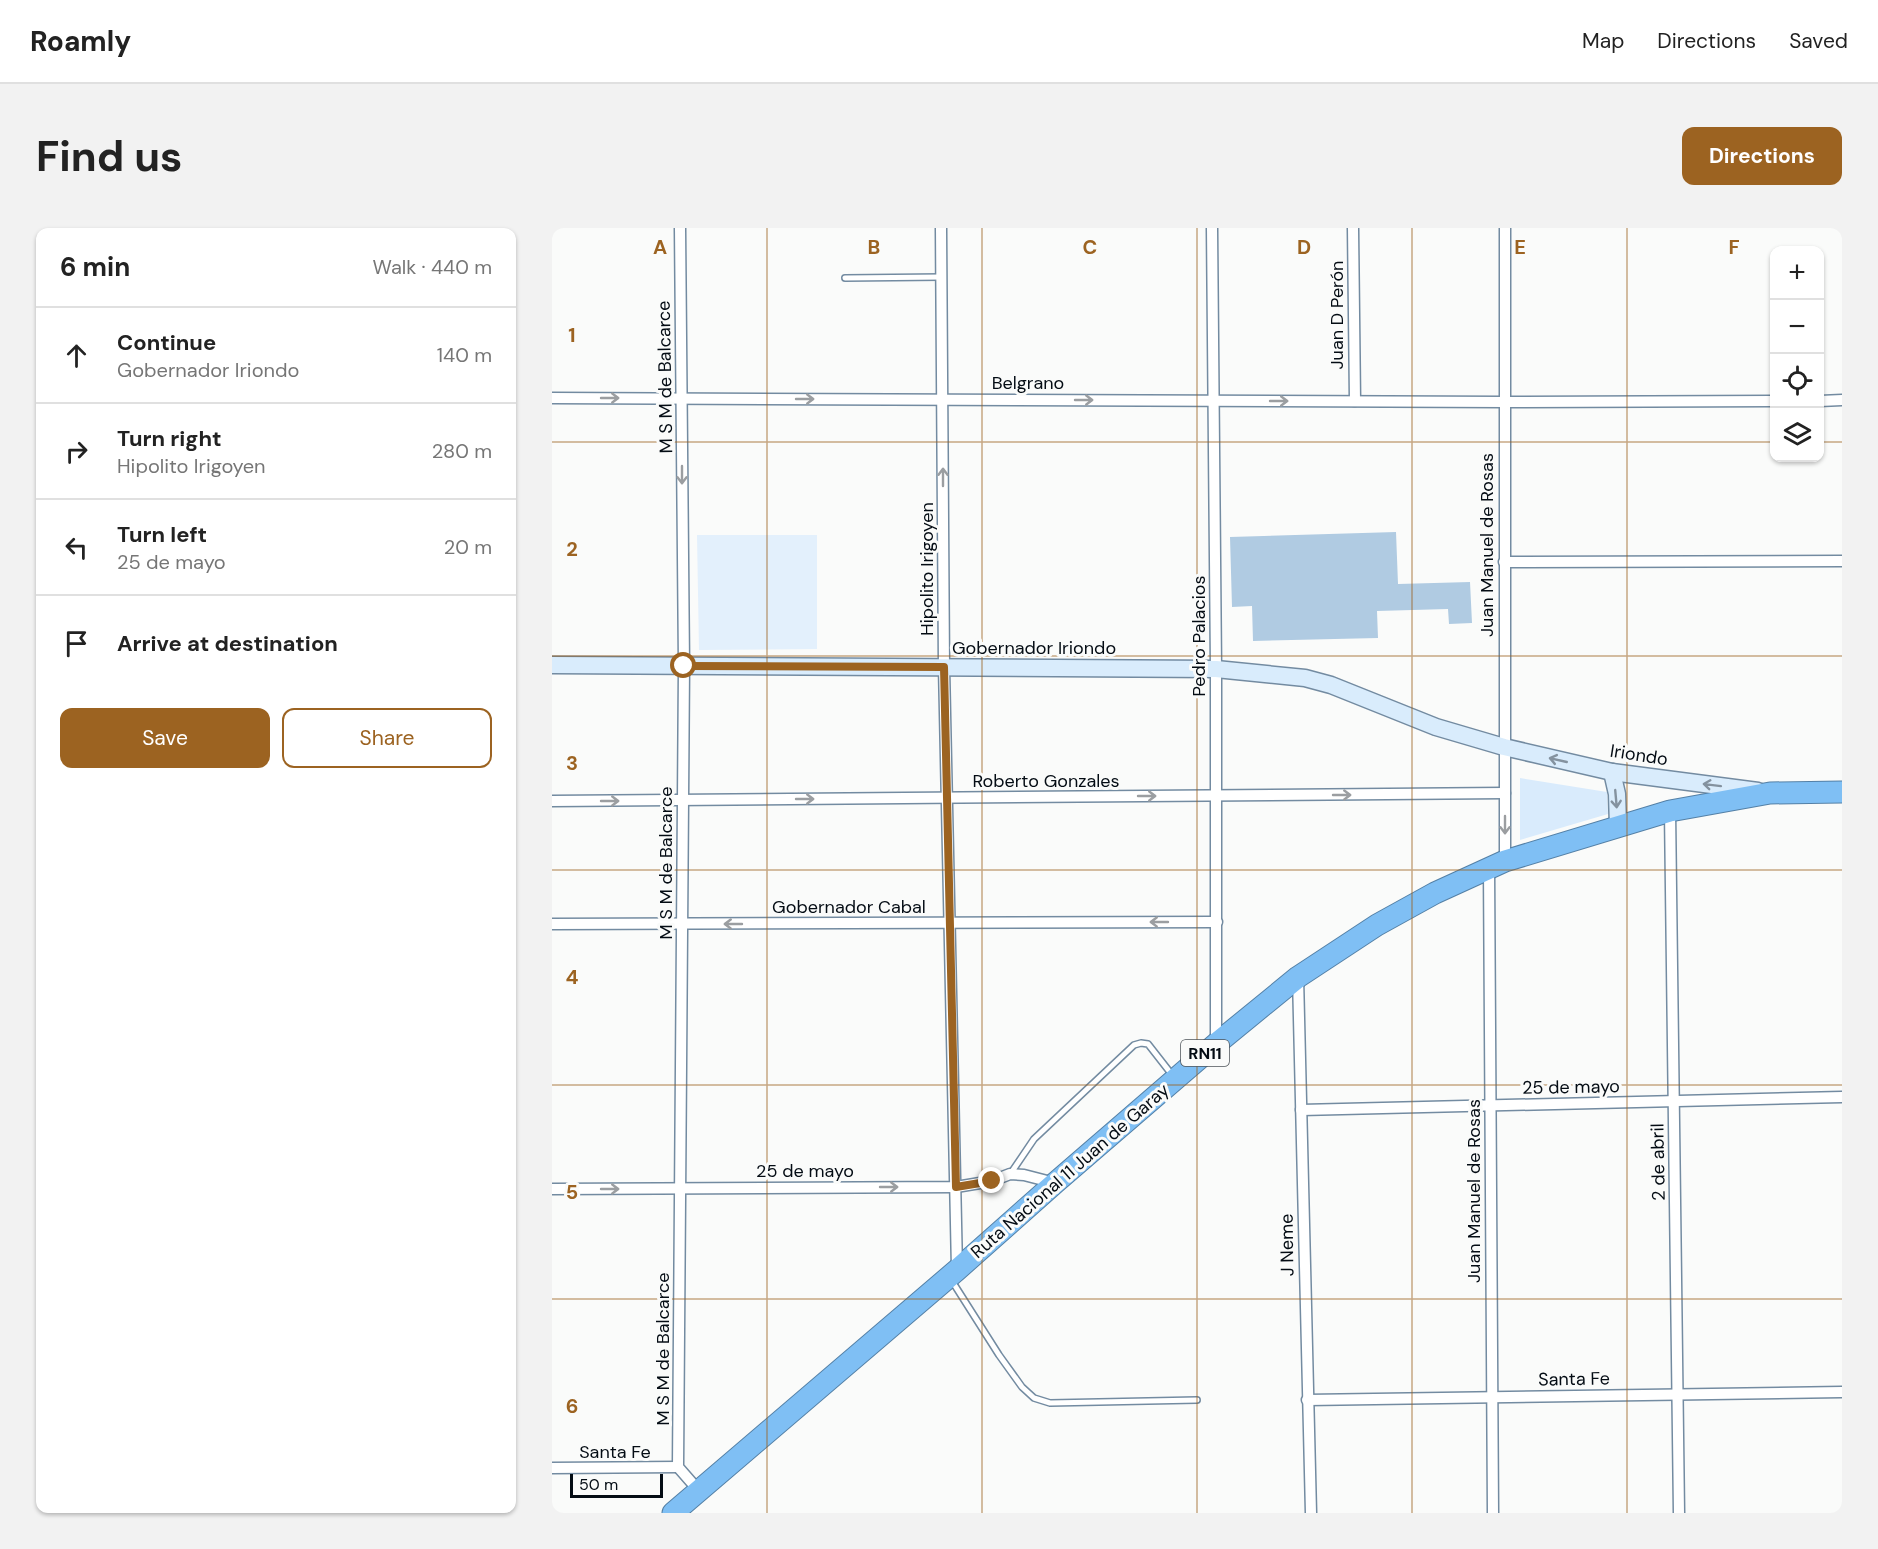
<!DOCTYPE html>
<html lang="en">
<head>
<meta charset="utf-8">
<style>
	:root { --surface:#fff; --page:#f2f2f2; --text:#222; --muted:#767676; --line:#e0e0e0; --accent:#9c6321 }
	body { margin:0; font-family:"DM Sans",sans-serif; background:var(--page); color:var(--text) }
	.controls { position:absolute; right:18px; top:18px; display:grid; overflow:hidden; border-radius:12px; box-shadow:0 2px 4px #0004 }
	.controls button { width:54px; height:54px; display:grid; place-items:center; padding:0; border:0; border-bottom:2px solid var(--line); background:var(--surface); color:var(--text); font:30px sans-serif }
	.scale { position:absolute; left:18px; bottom:15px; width:93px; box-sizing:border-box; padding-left:6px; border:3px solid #040c14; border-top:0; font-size:16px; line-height:21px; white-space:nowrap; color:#040c14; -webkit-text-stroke:4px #fafbfa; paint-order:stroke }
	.stop { position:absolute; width:18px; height:18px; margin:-14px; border:4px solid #9c6321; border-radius:50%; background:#fff }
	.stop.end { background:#9c6321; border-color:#fff; box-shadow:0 2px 6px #0008 }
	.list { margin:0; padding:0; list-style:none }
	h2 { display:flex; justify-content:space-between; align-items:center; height:78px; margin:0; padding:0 24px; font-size:26px }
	h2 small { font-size:20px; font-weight:400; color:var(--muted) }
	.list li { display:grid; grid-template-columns:39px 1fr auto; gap:18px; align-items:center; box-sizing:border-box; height:96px; padding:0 24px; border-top:2px solid var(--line) }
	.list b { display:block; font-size:22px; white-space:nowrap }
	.list p { margin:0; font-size:20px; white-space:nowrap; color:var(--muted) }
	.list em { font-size:20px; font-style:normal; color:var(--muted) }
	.actions { display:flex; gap:12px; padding:18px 24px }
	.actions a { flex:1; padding:14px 0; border:2px solid var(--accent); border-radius:12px; text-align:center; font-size:21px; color:var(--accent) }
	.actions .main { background:var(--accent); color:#fff }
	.icon { flex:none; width:33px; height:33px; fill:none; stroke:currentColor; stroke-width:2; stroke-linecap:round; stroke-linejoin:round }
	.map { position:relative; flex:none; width:1290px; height:1285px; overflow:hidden; border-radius:12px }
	header { display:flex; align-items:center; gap:36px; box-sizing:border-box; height:84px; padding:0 30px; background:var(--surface); border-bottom:2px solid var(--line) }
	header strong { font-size:28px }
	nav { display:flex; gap:33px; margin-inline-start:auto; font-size:21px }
	.intro { display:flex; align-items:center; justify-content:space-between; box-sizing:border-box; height:144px; padding:0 36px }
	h1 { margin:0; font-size:42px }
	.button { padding:15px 27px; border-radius:12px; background:var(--accent); color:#fff; font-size:21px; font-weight:700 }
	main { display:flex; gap:36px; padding:0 36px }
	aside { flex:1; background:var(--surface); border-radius:12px; box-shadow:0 2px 4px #0004 }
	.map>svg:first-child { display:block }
	.built { fill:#e3f0fc }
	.green { fill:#d9ebfc }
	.building { fill:#b0cbe2 }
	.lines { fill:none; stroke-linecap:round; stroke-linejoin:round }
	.lane-casing { stroke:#738ba1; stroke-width:8 }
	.street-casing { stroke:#738ba1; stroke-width:13 }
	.secondary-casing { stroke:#738ba1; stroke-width:19 }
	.highway-casing { stroke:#5480a6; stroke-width:23 }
	.lane { stroke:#fff; stroke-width:5 }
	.street { stroke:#fff; stroke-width:10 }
	.secondary { stroke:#d9ecfc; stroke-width:16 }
	.highway { stroke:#7fbff4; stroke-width:21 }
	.oneway { stroke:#9b9ea1 }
	.oneway2 { stroke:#84929f }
	.route { stroke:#9c6321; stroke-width:8 }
	.grid { fill:none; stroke:#9c6321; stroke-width:1.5; stroke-opacity:0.55 }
	.labels { text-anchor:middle; stroke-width:6; stroke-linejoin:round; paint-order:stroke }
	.shield { fill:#fafbfa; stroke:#4e5459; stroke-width:1.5 }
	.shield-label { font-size:16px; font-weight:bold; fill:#040c14 }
	.street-label { font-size:18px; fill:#040c14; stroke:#fafbfa }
	.grid-label { font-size:20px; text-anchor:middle; font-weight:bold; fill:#9c6321; stroke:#fafbfa; stroke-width:6; stroke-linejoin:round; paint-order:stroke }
</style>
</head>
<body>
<header>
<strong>Roamly</strong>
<nav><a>Map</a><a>Directions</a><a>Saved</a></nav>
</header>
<div class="intro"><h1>Find us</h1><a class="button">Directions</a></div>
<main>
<aside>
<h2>6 min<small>Walk · 440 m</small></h2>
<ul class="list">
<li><svg class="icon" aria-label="ahead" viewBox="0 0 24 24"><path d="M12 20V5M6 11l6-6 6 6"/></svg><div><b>Continue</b><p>Gobernador Iriondo</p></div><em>140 m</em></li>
<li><svg class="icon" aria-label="right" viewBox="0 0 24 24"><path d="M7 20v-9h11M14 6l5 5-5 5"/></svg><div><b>Turn right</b><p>Hipolito Irigoyen</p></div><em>280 m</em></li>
<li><svg class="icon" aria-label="left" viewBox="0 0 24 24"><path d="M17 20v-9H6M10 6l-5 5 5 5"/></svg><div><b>Turn left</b><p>25 de mayo</p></div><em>20 m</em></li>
<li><svg class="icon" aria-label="arrive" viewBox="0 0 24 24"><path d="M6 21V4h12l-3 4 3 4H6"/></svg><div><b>Arrive at destination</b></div></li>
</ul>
<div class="actions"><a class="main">Save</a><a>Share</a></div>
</aside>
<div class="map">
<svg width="1290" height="1285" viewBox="0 0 1290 1285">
	<rect width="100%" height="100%" fill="#fafbfa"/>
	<polygon class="built" points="145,307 265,307 265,421 147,422"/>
	<polygon class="green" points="968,550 1055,564 1056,586 968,612"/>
	<polygon class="building" points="844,304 846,356 918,354 920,395 897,396 896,381 825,383 826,410 701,413 700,378 680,379 678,309"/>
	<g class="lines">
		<g class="lane-casing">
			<g id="lane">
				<polyline points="293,50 390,49"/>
				<polyline points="459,945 482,911 582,817 589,815 596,816 621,848"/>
				<polyline points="400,1053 447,1127 470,1159 482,1170 498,1175 645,1172"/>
			</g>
		</g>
		<g class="street-casing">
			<g id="street">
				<polyline points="128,0 132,438 126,1239 147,1263"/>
				<polyline points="389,0 392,439 405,1041"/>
				<polyline points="660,0 664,441 664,816"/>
				<polyline points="801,0 803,173"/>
				<polyline points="0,170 952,174 1222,173"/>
				<polyline points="1268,173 1290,172"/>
				<polyline points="952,334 1290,333"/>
				<polyline points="0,573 953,565"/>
				<polyline points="1118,583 1127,1285"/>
				<polyline points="953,633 953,0"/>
				<polyline points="937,640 941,1285"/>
				<polyline points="0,696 665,694"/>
				<polyline points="746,749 759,1285"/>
				<polyline points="749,882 1290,869"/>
				<polyline points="0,961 404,959 440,953 458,946 472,947 503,955"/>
				<polyline points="755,1172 1290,1164"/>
				<polyline points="0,1240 126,1239"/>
			</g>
		</g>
		<g class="secondary-casing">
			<g id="secondary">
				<polyline points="0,437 664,441 753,450 779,457 884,499 952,519 1060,544 1206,563"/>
				<polyline points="1060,544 1065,566 1066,598"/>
			</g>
		</g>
		<g class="highway-casing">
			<polyline id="highway" points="121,1285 405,1042 503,955 664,816 746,749 825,697 883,665 953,633 1118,583 1218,565 1290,564"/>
		</g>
		<use href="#lane" class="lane"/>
		<use href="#street" class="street"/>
		<use href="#secondary" class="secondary"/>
		<use href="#highway" class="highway"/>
	</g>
	<defs><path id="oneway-shaft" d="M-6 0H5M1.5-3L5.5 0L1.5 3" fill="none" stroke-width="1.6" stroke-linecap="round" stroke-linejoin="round" transform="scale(1.5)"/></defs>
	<g class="oneway">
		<use href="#oneway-shaft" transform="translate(58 170)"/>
		<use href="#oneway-shaft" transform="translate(253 171)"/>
		<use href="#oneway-shaft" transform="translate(532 172)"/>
		<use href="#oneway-shaft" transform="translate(727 173)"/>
		<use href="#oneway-shaft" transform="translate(130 247) rotate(90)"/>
		<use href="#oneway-shaft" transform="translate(391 249) rotate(-90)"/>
		<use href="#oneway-shaft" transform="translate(790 567)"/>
		<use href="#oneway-shaft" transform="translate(595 568)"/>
		<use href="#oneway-shaft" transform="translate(253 571)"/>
		<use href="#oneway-shaft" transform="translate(58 573)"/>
		<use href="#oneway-shaft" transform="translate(953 597) rotate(90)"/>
		<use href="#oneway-shaft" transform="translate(607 694) rotate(180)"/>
		<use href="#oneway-shaft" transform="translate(181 696) rotate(180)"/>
		<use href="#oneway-shaft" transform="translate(337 959)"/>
		<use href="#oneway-shaft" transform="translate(58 961)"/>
	</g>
	<g class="oneway2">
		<use href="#oneway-shaft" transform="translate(1006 532) rotate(-167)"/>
		<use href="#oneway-shaft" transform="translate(1160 557) rotate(-173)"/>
		<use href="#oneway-shaft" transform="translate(1064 571) rotate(85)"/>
	</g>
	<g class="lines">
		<polyline class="route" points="132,438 392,439 404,959 440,953"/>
	</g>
	<path class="grid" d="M215,0V1285M430,0V1285M645,0V1285M860,0V1285M1075,0V1285M0,214H1222M1268,214H1290M0,428H1290M0,642H1290M0,857H1290M0,1071H1290"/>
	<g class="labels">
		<rect class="shield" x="629" y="812" width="48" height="26" rx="4.5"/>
		<g class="shield-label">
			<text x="653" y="831">RN11</text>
		</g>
		<g class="street-label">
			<text transform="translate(785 87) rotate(-90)" y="6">Juan D Perón</text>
			<text transform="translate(113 149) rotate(-91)" y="6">M S M de Balcarce</text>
			<text x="476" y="161">Belgrano</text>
			<text transform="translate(935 317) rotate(-90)" y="6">Juan Manuel de Rosas</text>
			<text transform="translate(375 341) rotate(-90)" y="6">Hipolito Irigoyen</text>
			<text transform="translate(647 408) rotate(-90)" y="6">Pedro Palacios</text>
			<text x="482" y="426">Gobernador Iriondo</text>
			<text transform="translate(1087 527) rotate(9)" y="6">Iriondo</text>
			<text x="494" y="559">Roberto Gonzales</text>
			<text transform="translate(114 635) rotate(-90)" y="6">M S M de Balcarce</text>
			<text x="297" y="685">Gobernador Cabal</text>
			<text transform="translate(1019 859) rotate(-1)" y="6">25 de mayo</text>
			<text transform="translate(1106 934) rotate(-91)" y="6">2 de abril</text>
			<text x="253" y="949">25 de mayo</text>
			<text transform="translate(518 943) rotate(-41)" y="6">Ruta Nacional 11 Juan de Garay</text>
			<text transform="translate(922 963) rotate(-90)" y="6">Juan Manuel de Rosas</text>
			<text transform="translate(735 1017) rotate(-91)" y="6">J Neme</text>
			<text transform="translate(111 1121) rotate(-90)" y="6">M S M de Balcarce</text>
			<text transform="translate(1022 1151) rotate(-1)" y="6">Santa Fe</text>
			<text x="63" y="1230">Santa Fe</text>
		</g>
	</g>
	<g class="grid-label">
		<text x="108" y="26">A</text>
		<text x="322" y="26">B</text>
		<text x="538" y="26">C</text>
		<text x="752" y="26">D</text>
		<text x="968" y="26">E</text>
		<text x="1182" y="26">F</text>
		<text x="20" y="114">1</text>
		<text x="20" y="328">2</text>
		<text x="20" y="542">3</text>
		<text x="20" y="756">4</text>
		<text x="20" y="971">5</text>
		<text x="20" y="1185">6</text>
	</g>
</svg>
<div class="controls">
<button>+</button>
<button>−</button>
<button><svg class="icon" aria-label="locate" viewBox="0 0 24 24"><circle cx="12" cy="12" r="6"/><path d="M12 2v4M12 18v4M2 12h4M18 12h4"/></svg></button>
<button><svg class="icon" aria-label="layers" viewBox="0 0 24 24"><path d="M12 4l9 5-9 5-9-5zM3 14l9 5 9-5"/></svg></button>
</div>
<div class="scale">50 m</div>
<div class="stop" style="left:132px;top:438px"></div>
<div class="stop end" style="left:440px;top:953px"></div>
</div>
</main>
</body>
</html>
